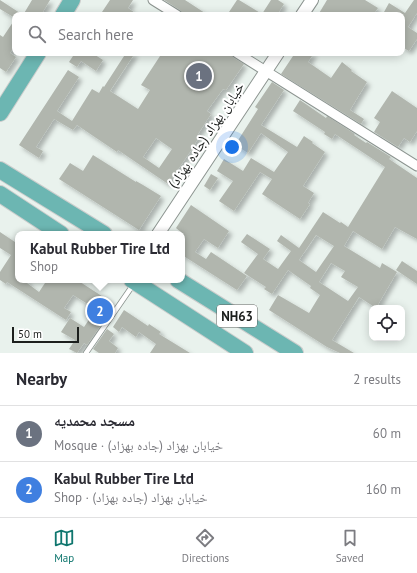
<!DOCTYPE html>
<html lang="en">
<head>
<meta charset="utf-8">
<style>
	:root { --surface:#fff; --page:#f2f2f3; --text:#2b2b33; --muted:#7c7c81; --line:#e1e1e2; --accent:#0f766e }
	body { margin:0; font-family:"PT Sans","Noto Naskh Arabic",sans-serif; background:var(--page); color:var(--text) }
	.controls { position:absolute; right:12px; bottom:12px; display:grid; overflow:hidden; border-radius:8px; box-shadow:0 2px 10px #0003 }
	.controls button { width:36px; height:36px; display:grid; place-items:center; padding:0; border:0; border-bottom:1px solid var(--line); background:var(--surface); color:var(--text); font:20px sans-serif }
	.scale { position:absolute; left:12px; bottom:10px; width:67px; box-sizing:border-box; padding-left:4px; border:2px solid #1c1f1d; border-top:0; font-size:11px; line-height:14px; white-space:nowrap; color:#1c1f1d; -webkit-text-stroke:3px #fff; paint-order:stroke }
	.you { position:absolute; left:232px; top:147px; width:14px; height:14px; margin:-10px; border:3px solid #fff; border-radius:50%; background:#1a73e8; box-shadow:0 0 0 6px #1a73e833 }
	.badge { display:grid; place-items:center; width:26px; height:26px; border-radius:50%; background:var(--accent); color:#fff; font-size:13px; font-weight:700 }
	.pin { position:absolute; translate:-50% -50%; border:2px solid #fff; box-shadow:0 1px 4px #0006 }
	.popup { position:absolute; left:15px; top:231px; width:170px; height:52px; box-sizing:border-box; display:grid; place-content:center; border-radius:8px; background:var(--surface); filter:drop-shadow(0 1px 3px #0005); font-size:13px; white-space:nowrap; color:var(--muted) }
	.popup b { font-size:15px; color:var(--text) }
	.popup::after { content:''; position:absolute; left:50%; top:100%; margin-left:-8px; border:8px solid transparent; border-top-color:var(--surface) }
	.list { margin:0; padding:0; list-style:none }
	h2 { display:flex; justify-content:space-between; align-items:center; height:52px; margin:0; padding:0 16px; font-size:17px }
	h2 small { font-size:13px; font-weight:400; color:var(--muted) }
	.list li { display:grid; grid-template-columns:26px 1fr auto; gap:12px; align-items:center; box-sizing:border-box; height:56px; padding:0 16px; border-top:1px solid var(--line) }
	.list b { display:block; font-size:15px; white-space:nowrap }
	.list p { margin:0; font-size:13px; white-space:nowrap; color:var(--muted) }
	.list em { font-size:13px; font-style:normal; color:var(--muted) }
	.icon { flex:none; width:22px; height:22px; fill:none; stroke:currentColor; stroke-width:2; stroke-linecap:round; stroke-linejoin:round }
	.map { position:relative; flex:none; width:417px; height:353px; overflow:hidden }
	.search { position:absolute; background:var(--surface); box-shadow:0 2px 10px #0003; left:12px; right:12px; top:12px; height:44px; display:flex; align-items:center; gap:10px; box-sizing:border-box; padding:0 14px; border-radius:8px; color:var(--muted); font-size:15px }
	.sheet { height:164px; background:var(--surface) }
	nav { display:flex; justify-content:space-around; align-items:center; box-sizing:border-box; height:56px; border-top:1px solid var(--line); background:var(--surface); font-size:11px; color:var(--muted) }
	nav a { display:grid; justify-items:center; gap:2px }
	nav .on { color:var(--accent) }
	.map>svg:first-child { display:block }
	.building { fill:#b1b6ae; fill-rule:evenodd; filter:url(#shadow) }
	.lines { fill:none; stroke-linecap:round; stroke-linejoin:round }
	.service-casing { stroke:#8c9490; stroke-width:6 }
	.minor-casing { stroke:#8c9490; stroke-width:11 }
	.tertiary-casing { stroke:#8c9490; stroke-width:14 }
	.trunk-casing { stroke:#cdcecd; stroke-width:18 }
	.service { stroke:#fff; stroke-width:4.5 }
	.minor { stroke:#fff; stroke-width:9 }
	.tertiary { stroke:#fff; stroke-width:12 }
	.trunk { stroke:#6cb6b2; stroke-width:16 }
	.labels { text-anchor:middle; stroke-width:4; stroke-linejoin:round; paint-order:stroke }
	.shield { fill:#fff; stroke:#606261; stroke-width:1 }
	.shield-label { font-size:13px; font-weight:bold; fill:#1c1f1d }
	.street-label { font-size:14px; fill:#1c1f1d; stroke:#fff }
</style>
</head>
<body>
<div class="map">
<svg width="417" height="353" viewBox="0 0 417 353">
	<defs>
		<filter id="shadow"><feDropShadow dx="3.5" dy="3.5" stdDeviation="2" flood-color="#0004"/></filter>
	</defs>
	<rect width="100%" height="100%" fill="#e9f2ed"/>
	<g class="building">
		<polygon points="0,0 23,15 32,0 50,0 41,15 15,15 15,18 0,9"/>
		<polygon points="110,0 133,0 128,8 138,15 100,15"/>
		<polygon points="164,0 185,0 208,15 183,15 180,10"/>
		<polygon points="237,0 239,0 262,14 271,0 278,0 284,4 277,15 227,15"/>
		<polygon points="327,0 365,0 378,8 373,15 318,15"/>
		<polygon points="414,0 417,0 417,13 408,27 417,33 417,39 409,51 402,47 402,15 389,15 384,12 389,3 405,13"/>
		<polygon points="15,19 15,45 10,53 16,57 6,72 0,68 0,35 3,37"/>
		<polygon points="69,53 92,53 103,60 96,71 81,61 77,67 69,62 73,56"/>
		<path d="M126,53H135L110,91L138,109L150,90L141,85L162,53H231L234,58L244,64L226,90L223,89L207,111L211,114L198,134L200,135L192,149L168,184L118,150L117,152L77,125L73,130L54,119L36,147L43,151L39,158L19,145L68,70L79,77L57,111L72,121L92,89L99,93L103,86L104,87ZM156,138L172,149L159,168L143,157Z"/>
		<polygon points="295,53 314,53 308,62 331,78 342,62 352,70 351,71 367,82 350,110 364,119 361,124 281,74"/>
		<polygon points="272,82 284,90 261,125 297,147 304,136 313,142 312,143 325,152 303,186 314,193 308,203 310,204 300,219 262,194 272,179 260,172 234,211 219,201 233,181 217,171 224,159 243,171 251,158 274,172 288,152 261,133 248,153 235,145 258,109 255,107"/>
		<polygon points="392,91 417,108 417,131 410,142 404,138 398,147 374,132 380,122 374,118"/>
		<path d="M300,100L326,118L327,116L355,134L354,135L366,143L367,142L391,157L389,159L417,178V239L395,227L382,249L353,231L344,246L380,268L382,263L397,272L376,308L359,297L332,340L354,353H340L327,347L269,310L278,295L309,313L320,295L310,288L311,286L288,270L272,294L264,289L266,287L244,273L258,254L241,242L247,234L270,249L263,259L278,269L291,251L277,241L281,235L299,248L323,212L340,223L341,222L348,227L385,167L335,134L332,139L324,134L325,132L293,111ZM316,235L334,246L316,272L299,260ZM331,263L345,271L341,277L358,287L348,301L319,282Z"/>
		<polygon points="93,155 136,182 136,181 143,185 161,196 139,230 59,179 70,163 83,171"/>
		<polygon points="211,174 218,178 210,190 204,186"/>
		<polygon points="191,205 229,231 218,248 204,239 195,252 206,259 211,252 247,276 237,290 182,255 182,233 176,228"/>
		<polygon points="0,232 18,244 18,280 29,280 27,283 39,292 47,280 77,280 111,302 97,323 101,325 87,345 84,343 77,353 69,349 75,340 61,332 70,318 84,327 96,309 73,295 64,308 71,312 66,320 7,282 6,284 0,280 0,272 11,255 0,248"/>
		<polygon points="402,261 417,271 417,284 396,270"/>
		<polygon points="124,310 148,326 149,324 161,332 159,334 190,353 150,353 156,344 139,332 136,337 122,327 119,332 113,327"/>
		<polygon points="107,329 114,334 109,341 118,348 115,353 99,353 93,349"/>
	</g>
	<g class="lines">
		<g class="service-casing">
			<polyline id="service" points="86,353 133,285"/>
		</g>
		<g class="minor-casing">
			<g id="minor">
				<polyline points="153,0 177,15"/>
				<polyline points="237,53 417,166"/>
			</g>
		</g>
		<g class="tertiary-casing">
			<g id="tertiary">
				<polyline points="302,15 312,0"/>
				<polyline points="158,234 278,53"/>
			</g>
		</g>
		<g class="trunk-casing">
			<g id="trunk">
				<polyline points="63,15 72,0"/>
				<polyline points="0,113 38,53"/>
				<polyline points="0,170 104,234"/>
				<polyline points="0,194 61,234"/>
				<polyline points="132,280 245,353"/>
				<polyline points="178,280 295,353"/>
			</g>
		</g>
		<use href="#service" class="service"/>
		<use href="#minor" class="minor"/>
		<use href="#tertiary" class="tertiary"/>
		<use href="#trunk" class="trunk"/>
	</g>
	<g class="labels">
		<rect class="shield" x="217" y="305" width="40" height="22" rx="3"/>
		<g class="shield-label">
			<text x="237" y="321">NH63</text>
		</g>
		<g class="street-label">
			<text transform="translate(206 135) rotate(-56)" y="5">خیابان بهزاد (جاده بهزاد)</text>
		</g>
	</g>
</svg>
<div class="controls">
<button><svg class="icon" aria-label="locate" viewBox="0 0 24 24"><circle cx="12" cy="12" r="6"/><path d="M12 2v4M12 18v4M2 12h4M18 12h4"/></svg></button>
</div>
<div class="scale">50 m</div>
<div class="you"></div>
<div class="pin badge" style="left:199px;top:76px;background:#6b7280">1</div>
<div class="pin badge" style="left:100px;top:311px;background:#3f7fe0">2</div>
<div class="popup"><b>Kabul Rubber Tire Ltd</b>Shop</div>
<div class="search"><svg class="icon" aria-label="search" viewBox="0 0 24 24"><circle cx="10" cy="10" r="6"/><path d="M15 15l6 6"/></svg>Search here</div>
</div>
<section class="sheet">
<h2>Nearby<small>2 results</small></h2>
<ul class="list">
<li><span class="badge" style="background:#6b7280">1</span><div><b>مسجد محمدیه</b><p>Mosque · خیابان بهزاد (جاده بهزاد)</p></div><em>60 m</em></li>
<li><span class="badge" style="background:#3f7fe0">2</span><div><b>Kabul Rubber Tire Ltd</b><p>Shop · خیابان بهزاد (جاده بهزاد)</p></div><em>160 m</em></li>
</ul>
</section>
<nav>
<a class="on"><svg class="icon" aria-label="map" viewBox="0 0 24 24"><path d="M3 6l6-2 6 2 6-2v14l-6 2-6-2-6 2zM9 4v14M15 6v14"/></svg>Map</a>
<a><svg class="icon" aria-label="directions" viewBox="0 0 24 24"><path d="M12 3l9 9-9 9-9-9zM9 14v-3h6M13 9l2 2-2 2"/></svg>Directions</a>
<a><svg class="icon" aria-label="saved" viewBox="0 0 24 24"><path d="M7 4h10v16l-5-4-5 4z"/></svg>Saved</a>
</nav>
</body>
</html>
